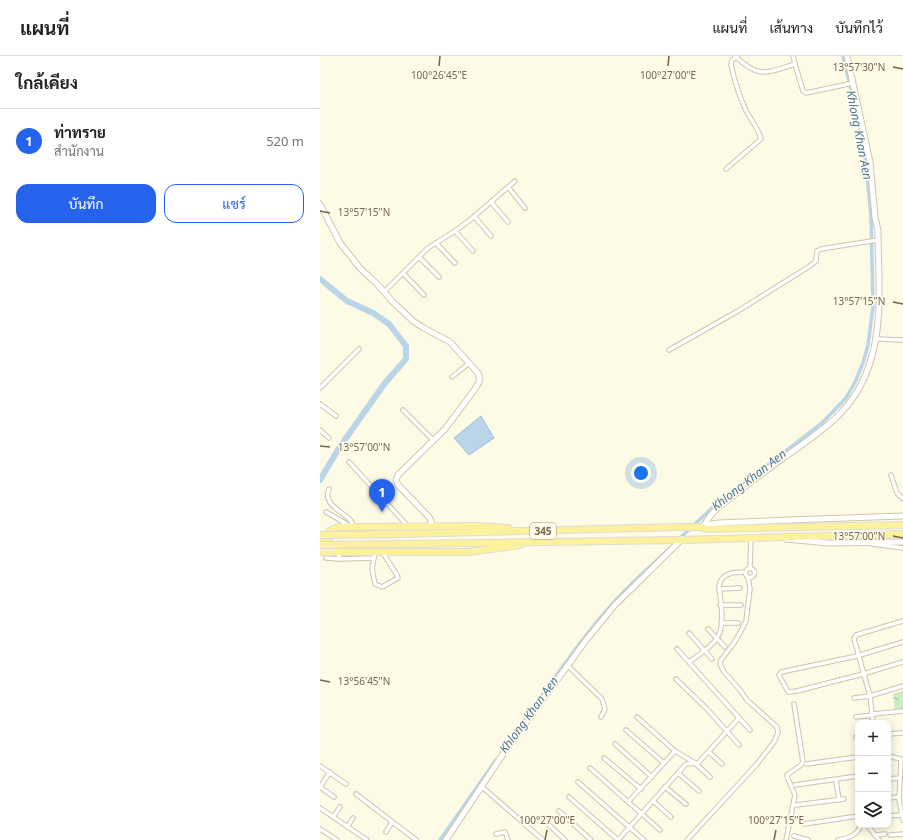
<!DOCTYPE html>
<html lang="th">
<head>
<meta charset="utf-8">
<style>
	:root { --surface:#fff; --page:#f2f2f2; --text:#202124; --muted:#757577; --line:#e0e0e0; --accent:#2563eb }
	body { margin:0; font-family:"Noto Sans",Sarabun,sans-serif; background:var(--page); color:var(--text) }
	.controls { position:absolute; right:12px; bottom:12px; display:grid; overflow:hidden; border-radius:8px; box-shadow:0 2px 10px #0003 }
	.controls button { width:36px; height:36px; display:grid; place-items:center; padding:0; border:0; border-bottom:1px solid var(--line); background:var(--surface); color:var(--text); font:20px sans-serif }
	.you { position:absolute; left:321px; top:417px; width:14px; height:14px; margin:-10px; border:3px solid #fff; border-radius:50%; background:#1a73e8; box-shadow:0 0 0 6px #1a73e833 }
	.badge { display:grid; place-items:center; width:26px; height:26px; border-radius:50%; background:var(--accent); color:#fff; font-size:13px; font-weight:700 }
	.pin { position:absolute; translate:-50% -33px; filter:drop-shadow(0 1px 2px #0008) }
	.pin::after { content:''; position:absolute; top:21px; width:14px; height:12px; background:inherit; clip-path:polygon(0 0,100% 0,50% 100%) }
	.list { margin:0; padding:0; list-style:none }
	h2 { display:flex; justify-content:space-between; align-items:center; height:52px; margin:0; padding:0 16px; font-size:17px }
	h2 small { font-size:13px; font-weight:400; color:var(--muted) }
	.list li { display:grid; grid-template-columns:26px 1fr auto; gap:12px; align-items:center; box-sizing:border-box; height:64px; padding:0 16px; border-top:1px solid var(--line) }
	.list b { display:block; font-size:15px; white-space:nowrap }
	.list p { margin:0; font-size:13px; white-space:nowrap; color:var(--muted) }
	.list em { font-size:13px; font-style:normal; color:var(--muted) }
	.actions { display:flex; gap:8px; padding:12px 16px }
	.actions a { flex:1; padding:9px 0; border:1px solid var(--accent); border-radius:12px; text-align:center; font-size:14px; color:var(--accent) }
	.actions .main { background:var(--accent); color:#fff }
	.icon { flex:none; width:22px; height:22px; fill:none; stroke:currentColor; stroke-width:2; stroke-linecap:round; stroke-linejoin:round }
	.map { position:relative; flex:none; width:583px; height:784px; overflow:hidden }
	header { display:flex; align-items:center; gap:24px; box-sizing:border-box; height:56px; padding:0 20px; background:var(--surface); border-bottom:1px solid var(--line) }
	header strong { font-size:19px }
	nav { display:flex; gap:22px; margin-inline-start:auto; font-size:14px }
	main { display:flex }
	aside { flex:1; background:var(--surface) }
	.map>svg:first-child { display:block }
	.park { fill:url(#park-crowns) }
	.water { fill:#bad5e7; stroke:#a0c1d9 }
	.lines { fill:none; stroke-linecap:round; stroke-linejoin:round }
	.canal { stroke:#bad5e7; stroke-width:3.5 }
	.river { stroke:#bad5e7; stroke-width:6 }
	.street-casing { stroke:#cfc4ac; stroke-width:5.5 }
	.secondary-casing { stroke:#d2c6a9; stroke-width:7 }
	.primary-casing { stroke:#e1ddd7; stroke-width:8 }
	.street { stroke:#fff; stroke-width:3.5 }
	.secondary { stroke:#fff; stroke-width:5 }
	.primary { stroke:#fcf19d; stroke-width:6 }
	.primary-bridge-casing { stroke:#e1ddd7; stroke-width:8; stroke-linecap:butt }
	.primary-bridge { stroke:#fcf19d; stroke-width:6 }
	.ticks { fill:none; stroke:#77654a; stroke-width:1.5 }
	.labels { text-anchor:middle; stroke-width:3; stroke-linejoin:round; paint-order:stroke }
	.shield { fill:#fffced; stroke:#a0927b; stroke-width:1 }
	.shield-label { font-size:10px; font-weight:bold; fill:#77654a }
	.water-label { font-size:12px; font-style:italic; fill:#497799; stroke:#fffced }
	.ticks-label { font-size:10px; text-anchor:middle; fill:#77654a; stroke:#fffced; stroke-width:3; stroke-linejoin:round; paint-order:stroke }
</style>
</head>
<body>
<header>
<strong>แผนที่</strong>
<nav><a>แผนที่</a><a>เส้นทาง</a><a>บันทึกไว้</a></nav>
</header>
<main>
<aside>
<h2>ใกล้เคียง<small></small></h2>
<ul class="list">
<li><span class="badge">1</span><div><b>ท่าทราย</b><p>สำนักงาน</p></div><em>520 m</em></li>
</ul>
<div class="actions"><a class="main">บันทึก</a><a>แชร์</a></div>
</aside>
<div class="map">
<svg width="583" height="784" viewBox="0 0 583 784">
	<defs>
		<pattern id="park-crowns" width="20" height="18" patternUnits="userSpaceOnUse"><rect width="20" height="18" fill="#caebc4"/><path d="M2 6a3 3 0 1 1 6 0M12 15a3 3 0 1 1 6 0" fill="none" stroke="#a9c2a1"/></pattern>
	</defs>
	<rect width="100%" height="100%" fill="#fdfae6"/>
	<polygon class="park" points="583,635 583,654 575,655 573,638"/>
	<polygon class="water" points="161,360 174,382 149,399 134,382"/>
	<g class="lines">
		<g class="canal">
			<polyline points="359,483 391,453 502,367 526,342 535,326 543,307 548,289 553,251 551,161 546,108 540,71 523,0"/>
			<path d="M205,664C234,623 262,581 296,544C312,526 331,510 349,493"/>
			<polyline points="120,784 176,704"/>
		</g>
		<polyline class="river" points="0,223 27,245 53,257 69,268 86,290 86,303 65,327 19,392 0,424"/>
		<g class="street-casing">
			<g id="street">
				<path d="M415,0C439,23 446,17 475,8L483,35L486,37L533,27"/>
				<polyline points="473,0 475,8"/>
				<path d="M406,113L441,83C439,72 428,61 424,50C418,37 414,22 411,9L412,4L417,1"/>
				<polyline points="188,131 205,152"/>
				<polyline points="171,146 188,166"/>
				<polyline points="154,160 171,180"/>
				<polyline points="135,175 153,195"/>
				<polyline points="116,187 135,207"/>
				<polyline points="99,201 119,221"/>
				<polyline points="83,217 104,239"/>
				<polyline points="64,236 108,192 135,175 150,164 195,125"/>
				<polyline points="556,283 583,284"/>
				<polyline points="349,294 418,255 490,210 496,205 497,195 501,193 558,184"/>
				<polyline points="132,321 149,307"/>
				<polyline points="0,332 39,293"/>
				<polyline points="0,348 16,360"/>
				<polyline points="83,354 113,384"/>
				<polyline points="0,374 9,382"/>
				<polyline points="29,406 85,467 85,470"/>
				<polyline points="571,419 577,437 583,443"/>
				<path d="M9,433C2,449 23,455 31,465C32,467 33,469 34,471"/>
				<polyline points="6,456 25,467 28,471"/>
				<polyline points="552,488 583,492"/>
				<polyline points="18,496 20,503 54,502 55,497"/>
				<polyline points="6,502 20,503"/>
				<polyline points="54,502 52,513 55,528 62,531 78,522 77,519 63,497"/>
				<polyline points="430,512 431,482"/>
				<circle cx="430" cy="517" r="4.5"/>
				<polyline points="399,533 420,532"/>
				<polyline points="400,549 421,549"/>
				<polyline points="401,567 418,567"/>
				<polyline points="388,573 405,591"/>
				<polyline points="369,577 392,603"/>
				<polyline points="583,586 537,600 461,616 459,619 467,634 469,636 477,635 543,618 583,606"/>
				<polyline points="357,593 430,674"/>
				<path d="M369,606C378,599 391,592 397,582C406,570 400,543 399,530C401,517 414,516 425,516"/>
				<polyline points="247,609 282,643 285,653 281,661"/>
				<polyline points="356,623 387,653 419,689"/>
				<polyline points="534,642 550,640 583,630"/>
				<polyline points="553,658 583,655"/>
				<polyline points="317,661 355,695 375,707 390,721"/>
				<polyline points="536,661 553,659"/>
				<polyline points="553,667 550,640 534,583 536,579 583,565"/>
				<polyline points="306,674 344,707"/>
				<polyline points="568,678 583,677"/>
				<polyline points="536,681 538,681"/>
				<polyline points="295,688 332,721"/>
				<polyline points="389,696 402,708"/>
				<polyline points="568,700 581,703 579,744 583,764"/>
				<polyline points="284,702 321,733"/>
				<polyline points="486,708 538,701"/>
				<polyline points="0,710 26,728"/>
				<polyline points="270,712 340,774"/>
				<polyline points="358,717 379,735"/>
				<polyline points="538,723 538,742"/>
				<polyline points="568,723 580,722"/>
				<polyline points="516,724 519,744"/>
				<polyline points="258,726 324,784"/>
				<polyline points="475,729 538,720"/>
				<polyline points="161,730 223,784"/>
				<polyline points="0,731 10,716"/>
				<polyline points="0,731 14,741"/>
				<polyline points="345,731 366,748"/>
				<polyline points="36,738 96,784"/>
				<polyline points="249,741 298,784"/>
				<polyline points="568,742 579,741"/>
				<polyline points="333,745 351,761"/>
				<polyline points="308,746 355,695"/>
				<polyline points="476,749 524,743"/>
				<polyline points="0,752 47,784"/>
				<polyline points="239,755 271,784"/>
				<polyline points="568,760 582,759"/>
				<polyline points="13,761 20,751"/>
				<polyline points="484,768 538,760"/>
				<polyline points="229,769 245,784"/>
				<polyline points="547,769 559,784"/>
				<polyline points="27,771 33,762"/>
				<polyline points="0,773 17,784"/>
				<polyline points="66,776 72,766"/>
				<polyline points="176,778 185,776 188,784"/>
				<polyline points="555,779 565,778"/>
				<polyline points="570,779 583,778"/>
				<polyline points="474,780 488,784"/>
				<polyline points="298,784 366,708 378,707 419,662"/>
				<polyline points="367,784 437,708 454,686 458,677 457,671 427,644 420,634 404,616 400,608 401,604 414,587 421,575 426,565 430,533 428,521"/>
				<polyline points="466,784 475,739 468,723 467,719 481,709 483,706 474,648"/>
				<path d="M518,784C528,782 537,780 541,769"/>
			</g>
		</g>
		<g class="secondary-casing">
			<g id="secondary">
				<path d="M0,148L20,187L40,212L57,228L72,245L93,265L104,272L130,286L158,317C161,324 159,327 155,333L125,373L78,419L76,424L78,429L109,461L113,470"/>
				<polyline points="384,469 399,467 469,464 583,460"/>
				<path d="M384,472C387,458 403,448 414,439C430,427 446,414 462,403C501,375 533,357 549,310C564,267 558,219 558,175L555,161L550,106L527,0"/>
				<polyline points="466,483 508,487 583,486"/>
				<polyline points="126,784 185,695 267,583 294,550 362,483"/>
			</g>
		</g>
		<g class="primary-casing">
			<g id="primary">
				<polyline points="84,478 361,471 382,471 386,473 583,469"/>
				<polyline points="82,488 360,484 583,478"/>
				<path d="M0,492C4,481 9,472 20,471L156,470L188,472"/>
				<polyline points="3,492 15,475"/>
				<polyline points="0,496 148,496 200,489"/>
			</g>
		</g>
		<use href="#street" class="street"/>
		<use href="#secondary" class="secondary"/>
		<use href="#primary" class="primary"/>
		<g class="primary-bridge-casing">
			<g id="primary-bridge">
				<polyline points="0,479 84,478"/>
				<polyline points="0,489 82,488"/>
			</g>
		</g>
		<use href="#primary-bridge" class="primary-bridge"/>
	</g>
	<path class="ticks" d="M119,10L120,0M348,10L349,0M573,11L583,13M0,155L10,157M573,246L583,248M0,390L10,391M573,480L583,482M0,624L10,626M225,784L227,774M454,784L456,774"/>
	<g class="labels">
		<rect class="shield" x="210" y="467" width="26" height="16" rx="3"/>
		<g class="shield-label">
			<text x="223" y="479">345</text>
		</g>
		<g class="water-label">
			<text transform="translate(539 79) rotate(79)" y="4">Khlong Khan Aen</text>
			<text transform="translate(429 424) rotate(-38)" y="4">Khlong Khan Aen</text>
			<text transform="translate(209 659) rotate(-54)" y="4">Khlong Khan Aen</text>
		</g>
	</g>
	<g class="ticks-label">
		<text x="539" y="15">13°57'30"N</text>
		<text x="119" y="23">100°26'45"E</text>
		<text x="348" y="23">100°27'00"E</text>
		<text x="44" y="160">13°57'15"N</text>
		<text x="539" y="249">13°57'15"N</text>
		<text x="44" y="395">13°57'00"N</text>
		<text x="539" y="484">13°57'00"N</text>
		<text x="44" y="629">13°56'45"N</text>
		<text x="227" y="768">100°27'00"E</text>
		<text x="456" y="768">100°27'15"E</text>
	</g>
</svg>
<div class="controls">
<button>+</button>
<button>−</button>
<button><svg class="icon" aria-label="layers" viewBox="0 0 24 24"><path d="M12 4l9 5-9 5-9-5zM3 14l9 5 9-5"/></svg></button>
</div>
<div class="you"></div>
<div class="pin badge" style="left:62px;top:456px">1</div>
</div>
</main>
</body>
</html>
